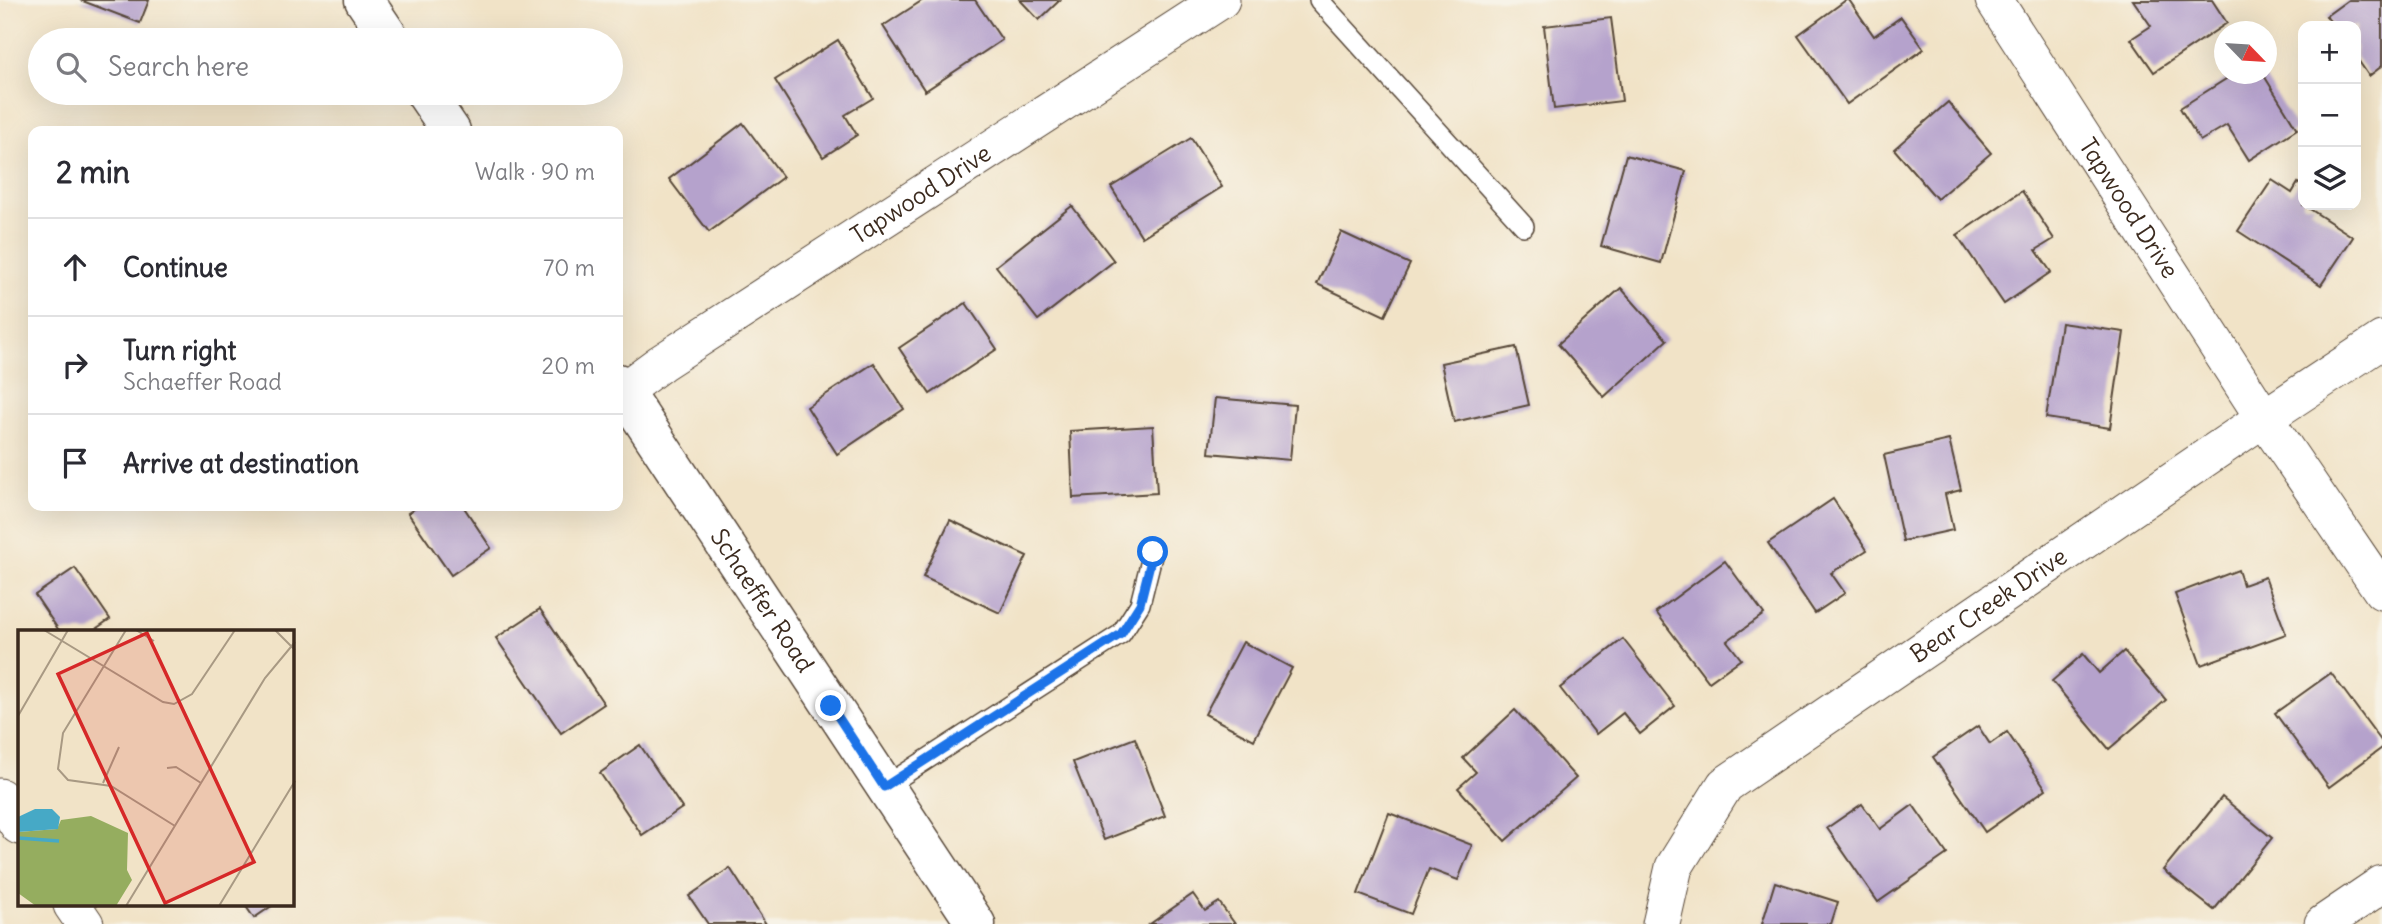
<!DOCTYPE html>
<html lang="en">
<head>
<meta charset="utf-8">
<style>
	:root { --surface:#fff; --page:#f2f2f3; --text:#2b2b33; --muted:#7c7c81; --line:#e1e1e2 }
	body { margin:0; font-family:Delius,sans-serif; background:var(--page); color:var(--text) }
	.controls { position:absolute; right:21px; top:21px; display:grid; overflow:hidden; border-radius:14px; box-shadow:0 7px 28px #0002 }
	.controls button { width:63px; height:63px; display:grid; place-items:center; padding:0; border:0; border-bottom:2px solid var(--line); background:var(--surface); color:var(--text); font:35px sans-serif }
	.compass { position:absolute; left:2214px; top:21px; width:63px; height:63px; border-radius:50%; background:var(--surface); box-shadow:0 7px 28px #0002; rotate:115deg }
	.stop { position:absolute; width:21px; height:21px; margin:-16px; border:5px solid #1a73e8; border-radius:50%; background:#fff }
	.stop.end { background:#1a73e8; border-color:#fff; box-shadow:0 2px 7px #0008 }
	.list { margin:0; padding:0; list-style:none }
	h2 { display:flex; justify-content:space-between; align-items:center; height:91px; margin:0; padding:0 28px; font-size:30px }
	h2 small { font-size:23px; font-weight:400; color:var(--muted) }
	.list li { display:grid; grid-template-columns:46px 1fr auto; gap:21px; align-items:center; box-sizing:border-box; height:98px; padding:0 28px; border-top:2px solid var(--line) }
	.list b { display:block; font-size:26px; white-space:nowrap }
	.list p { margin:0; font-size:23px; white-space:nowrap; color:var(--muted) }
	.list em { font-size:23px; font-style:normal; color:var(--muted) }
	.icon { flex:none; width:38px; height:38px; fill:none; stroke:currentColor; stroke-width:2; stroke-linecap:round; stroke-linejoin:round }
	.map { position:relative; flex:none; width:2382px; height:924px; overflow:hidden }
	.search { position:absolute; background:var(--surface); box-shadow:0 7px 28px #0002; left:28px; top:28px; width:595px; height:77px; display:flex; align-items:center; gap:18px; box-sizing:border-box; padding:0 24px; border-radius:38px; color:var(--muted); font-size:26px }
	.panel { position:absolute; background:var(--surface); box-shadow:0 7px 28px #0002; left:28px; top:126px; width:595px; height:385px; border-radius:14px }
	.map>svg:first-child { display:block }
	.building { fill:#b5a2cc }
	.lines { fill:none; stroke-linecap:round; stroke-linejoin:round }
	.service-casing { stroke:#564637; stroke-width:22 }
	.minor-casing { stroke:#564637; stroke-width:39 }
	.tertiary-casing { stroke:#564637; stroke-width:41 }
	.service { stroke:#fff; stroke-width:19 }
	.minor { stroke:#fff; stroke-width:37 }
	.tertiary { stroke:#fff; stroke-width:38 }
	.route { stroke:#1a73e8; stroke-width:9 }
	.labels { text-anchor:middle; stroke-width:6; stroke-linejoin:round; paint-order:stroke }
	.street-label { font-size:24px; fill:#3b2a1e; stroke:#f7f3e8 }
	.inset-river { fill:none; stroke:#46a9c6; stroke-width:3.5 }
	.inset-road { fill:none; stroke:#a89983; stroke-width:2 }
	.view { fill:#d62828; fill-opacity:0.15; stroke:#d62828; stroke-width:3.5 }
	.inset-edge { fill:none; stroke:#3b2a1e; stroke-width:3.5 }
</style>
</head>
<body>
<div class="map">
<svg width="2382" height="924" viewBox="0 0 2382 924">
	<rect width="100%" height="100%" fill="#f7f3e8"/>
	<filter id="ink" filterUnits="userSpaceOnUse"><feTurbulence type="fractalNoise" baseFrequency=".0143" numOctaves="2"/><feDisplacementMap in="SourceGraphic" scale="14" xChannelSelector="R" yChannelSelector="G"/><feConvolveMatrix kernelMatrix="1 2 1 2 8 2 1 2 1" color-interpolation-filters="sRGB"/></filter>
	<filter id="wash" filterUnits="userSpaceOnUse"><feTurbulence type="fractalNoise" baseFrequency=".00686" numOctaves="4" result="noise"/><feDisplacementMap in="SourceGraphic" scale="28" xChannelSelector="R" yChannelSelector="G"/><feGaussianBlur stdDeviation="1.57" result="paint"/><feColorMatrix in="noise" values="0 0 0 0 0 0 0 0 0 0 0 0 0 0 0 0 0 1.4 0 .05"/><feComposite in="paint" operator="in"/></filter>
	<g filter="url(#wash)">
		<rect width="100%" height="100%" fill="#f1e3c7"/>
		<g id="blocks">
			<g class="building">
				<polygon points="80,0 149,0 140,23"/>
				<polygon points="923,0 975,0 1002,40 925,91 883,26"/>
				<polygon points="1020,0 1060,0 1039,20"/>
				<polygon points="1846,0 1849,0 1874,36 1901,17 1924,49 1847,104 1798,35"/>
				<polygon points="2133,0 2212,0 2227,23 2154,72 2131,39 2151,26"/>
				<polygon points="2348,0 2382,0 2382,66 2369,76 2356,57 2356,26 2334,26 2326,16"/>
				<polygon points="1611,18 1622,101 1554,109 1544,26"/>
				<polygon points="838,40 873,98 845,115 857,135 823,157 775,80"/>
				<polygon points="2234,74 2263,74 2297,129 2249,160 2227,125 2200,141 2180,108"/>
				<polygon points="1948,102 1991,153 1937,199 1894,149"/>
				<polygon points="743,123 783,177 709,232 669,179"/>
				<polygon points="1191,138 1222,187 1142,237 1111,187"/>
				<polygon points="1626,155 1686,171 1661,263 1601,246"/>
				<polygon points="2272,180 2292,193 2298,183 2303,187 2303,205 2313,205 2310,209 2353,237 2321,285 2238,231"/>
				<polygon points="2022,191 2054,239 2036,250 2051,272 2004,304 1957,235"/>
				<polygon points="1072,206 1114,261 1038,320 996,266"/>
				<polygon points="1341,232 1410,264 1385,316 1317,284"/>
				<polygon points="1621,288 1667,340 1604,397 1558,344"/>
				<polygon points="966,303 997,349 930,394 899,348"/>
				<polygon points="2061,323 2124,332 2110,428 2046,418"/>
				<polygon points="1516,347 1529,405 1454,422 1441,363"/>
				<polygon points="874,363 904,409 837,454 807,407"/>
				<polygon points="1215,398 1295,405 1290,460 1209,453"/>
				<polygon points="1153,426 1157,493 1073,498 1070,431"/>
				<polygon points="1949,440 1961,490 1945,494 1953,530 1903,541 1884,455"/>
				<polygon points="1833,499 1867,550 1831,573 1845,593 1815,613 1768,543"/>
				<polygon points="419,506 463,506 491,548 451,575 408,513"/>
				<polygon points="950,520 1027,556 1000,613 923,577"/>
				<polygon points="1725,561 1764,614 1727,641 1741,659 1709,682 1656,612"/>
				<polygon points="75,568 110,619 91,632 60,632 35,595"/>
				<polygon points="2238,570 2243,585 2265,577 2286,634 2201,665 2175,594"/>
				<polygon points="540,609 604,704 561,733 496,638"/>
				<polygon points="1623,639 1675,706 1640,734 1623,713 1596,734 1560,688"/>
				<polygon points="1243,642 1292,668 1254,740 1205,714"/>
				<polygon points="2124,651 2166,700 2109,749 2052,681 2083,654 2099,673"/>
				<polygon points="2331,673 2382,742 2382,748 2329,787 2275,713"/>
				<polygon points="1515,710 1576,778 1505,841 1458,788 1476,772 1463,758"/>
				<polygon points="1978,726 1990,744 2007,732 2046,789 1985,832 1933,757"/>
				<polygon points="1135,738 1165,816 1104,840 1073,762"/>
				<polygon points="640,745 682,808 642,835 600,773"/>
				<polygon points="2222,797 2272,838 2214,910 2163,870"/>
				<polygon points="1862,804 1880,829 1913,805 1947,854 1878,902 1827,828"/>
				<polygon points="1389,813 1472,845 1458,880 1429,869 1411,914 1358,894"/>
				<polygon points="730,868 766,924 708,924 689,896"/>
				<polygon points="1775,882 1838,902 1831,924 1762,924"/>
				<polygon points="1193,894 1205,911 1219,902 1235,924 1150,924"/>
				<polygon points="245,905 273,905 254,918"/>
			</g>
		</g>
	</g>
	<g filter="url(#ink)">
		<use href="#blocks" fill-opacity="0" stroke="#564637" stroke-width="2"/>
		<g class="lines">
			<g class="service-casing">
				<g id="service">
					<polyline points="1319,0 1524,226"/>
					<polyline points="884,787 1121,634 1140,604 1153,552"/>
				</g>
			</g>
			<g class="minor-casing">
				<g id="minor">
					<path id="s1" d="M1994,0L2264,418L2382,591"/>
					<path id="s2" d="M623,391L661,363L1221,0"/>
					<polyline points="0,797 19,826"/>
					<polyline points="72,905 85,924"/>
					<path id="s3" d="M1661,924L1674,867L1725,785L2264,418L2382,340"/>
					<polyline points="2323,924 2382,884"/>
				</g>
			</g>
			<g class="tertiary-casing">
				<g id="tertiary">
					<polyline points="364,0 391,40"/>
					<polyline points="425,93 451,131"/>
					<path id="s4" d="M618,383L976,924"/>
				</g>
			</g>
			<use href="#service" class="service"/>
			<use href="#minor" class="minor"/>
			<use href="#tertiary" class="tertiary"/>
		</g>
	</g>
	<g class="lines" filter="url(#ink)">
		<polyline class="route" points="831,706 884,787 1121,634 1140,604 1153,552"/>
	</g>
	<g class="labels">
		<g class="street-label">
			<text dy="8" stroke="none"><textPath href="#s2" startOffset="357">Tapwood Drive</textPath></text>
			<text dy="8" stroke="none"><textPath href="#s1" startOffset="248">Tapwood Drive</textPath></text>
			<text dy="8" stroke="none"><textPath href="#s4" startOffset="261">Schaeffer Road</textPath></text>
			<text dy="8" stroke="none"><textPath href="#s3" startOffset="474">Bear Creek Drive</textPath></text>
		</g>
	</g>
	<g transform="translate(18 630)">
		<rect width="276" height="276" fill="#f1e3c7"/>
		<path d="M73,186L110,203L109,240L114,250L98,276H18L0,263V202L39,199L43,190Z" fill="#95ad5f"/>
		<path d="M17,179H34L42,187L40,199L0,202V187Z" fill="#46a9c6"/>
		<path class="inset-river" d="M0,208L41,211"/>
		<path class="inset-road" d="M26,0L145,72L156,74L174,64L217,0M108,0L45,103L40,139L50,150L93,156L157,196M118,0L136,11M257,0L277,20M0,86L50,0M149,138L158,137L183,153M85,153L101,117M108,276L247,48L277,12M201,276L277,151"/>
		<path class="view" d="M129,3L236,232L147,273L40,44Z"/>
		<rect width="276" height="276" class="inset-edge"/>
	</g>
</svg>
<div class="controls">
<button>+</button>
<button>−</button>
<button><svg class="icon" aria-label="layers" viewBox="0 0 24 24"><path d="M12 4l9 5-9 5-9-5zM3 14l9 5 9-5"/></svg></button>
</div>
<svg class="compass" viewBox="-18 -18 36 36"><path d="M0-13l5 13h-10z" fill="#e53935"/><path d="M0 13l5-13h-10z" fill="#7c7c81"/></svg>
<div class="stop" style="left:1153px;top:552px"></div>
<div class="stop end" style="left:831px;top:706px"></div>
<div class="search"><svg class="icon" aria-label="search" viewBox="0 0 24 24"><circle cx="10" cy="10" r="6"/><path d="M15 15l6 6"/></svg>Search here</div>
<section class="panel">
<h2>2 min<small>Walk · 90 m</small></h2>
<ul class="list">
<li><svg class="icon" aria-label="ahead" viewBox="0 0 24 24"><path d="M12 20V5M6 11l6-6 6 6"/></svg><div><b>Continue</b></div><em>70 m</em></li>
<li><svg class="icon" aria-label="right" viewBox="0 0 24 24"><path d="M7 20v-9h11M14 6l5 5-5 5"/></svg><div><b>Turn right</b><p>Schaeffer Road</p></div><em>20 m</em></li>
<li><svg class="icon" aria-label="arrive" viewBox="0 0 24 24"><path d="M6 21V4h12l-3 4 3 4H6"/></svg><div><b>Arrive at destination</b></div></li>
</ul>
</section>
</div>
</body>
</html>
